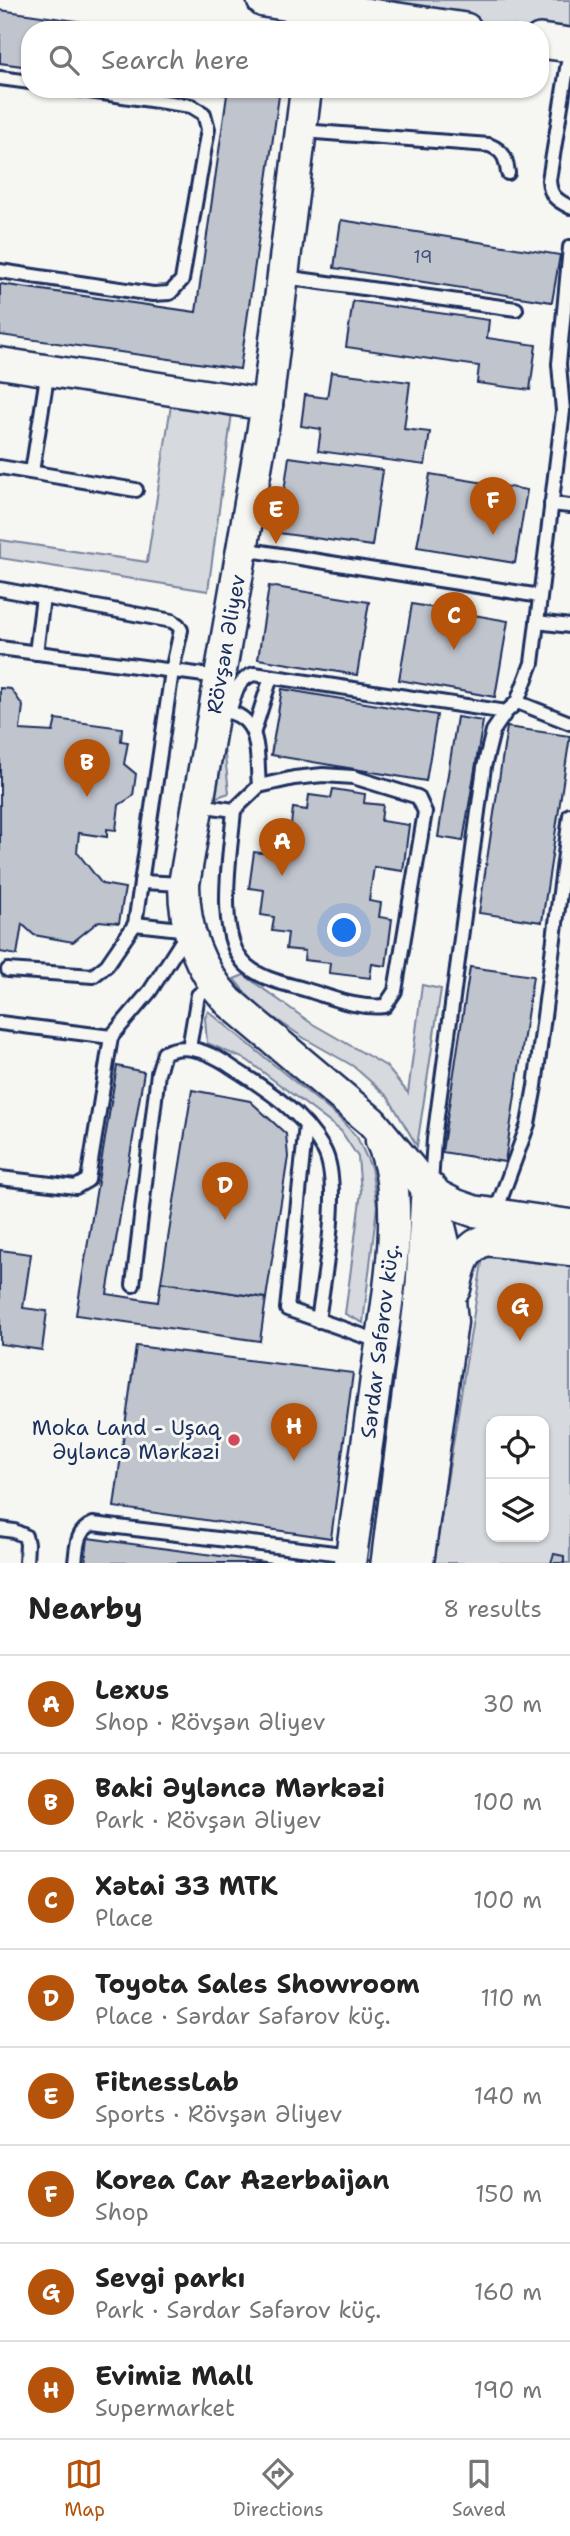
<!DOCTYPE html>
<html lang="en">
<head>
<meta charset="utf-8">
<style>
	:root { --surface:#fff; --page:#f2f2f2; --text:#222; --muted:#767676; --line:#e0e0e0; --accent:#b45309 }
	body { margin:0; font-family:"Shantell Sans",sans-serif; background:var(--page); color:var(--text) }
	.controls { position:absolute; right:21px; bottom:21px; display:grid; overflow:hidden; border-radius:14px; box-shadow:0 2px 5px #0004 }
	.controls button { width:63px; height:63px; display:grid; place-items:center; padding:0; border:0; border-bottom:2px solid var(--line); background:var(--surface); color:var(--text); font:35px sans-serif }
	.you { position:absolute; left:345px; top:931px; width:24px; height:24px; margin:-18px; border:5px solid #fff; border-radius:50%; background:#1a73e8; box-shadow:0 0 0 10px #1a73e833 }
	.badge { display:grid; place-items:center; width:46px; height:46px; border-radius:50%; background:var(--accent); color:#fff; font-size:23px; font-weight:700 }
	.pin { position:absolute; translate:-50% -58px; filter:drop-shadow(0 2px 4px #0008) }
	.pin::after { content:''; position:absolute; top:37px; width:24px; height:21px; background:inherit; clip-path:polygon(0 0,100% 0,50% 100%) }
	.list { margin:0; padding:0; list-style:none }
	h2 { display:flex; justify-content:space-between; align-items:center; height:91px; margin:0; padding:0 28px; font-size:30px }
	h2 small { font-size:23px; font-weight:400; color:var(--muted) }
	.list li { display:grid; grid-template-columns:46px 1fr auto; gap:21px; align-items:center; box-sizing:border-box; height:98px; padding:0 28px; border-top:2px solid var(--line) }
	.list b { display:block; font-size:26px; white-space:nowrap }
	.list p { margin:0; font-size:23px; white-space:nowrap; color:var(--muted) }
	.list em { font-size:23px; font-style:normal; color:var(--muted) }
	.icon { flex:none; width:38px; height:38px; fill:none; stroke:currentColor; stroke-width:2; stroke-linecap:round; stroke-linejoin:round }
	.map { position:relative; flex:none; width:570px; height:1563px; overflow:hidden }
	.search { position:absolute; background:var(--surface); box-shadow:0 2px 5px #0004; left:21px; right:21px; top:21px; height:77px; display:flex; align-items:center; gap:18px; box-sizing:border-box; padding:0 24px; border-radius:28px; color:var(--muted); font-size:26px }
	.sheet { height:875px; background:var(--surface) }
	nav { display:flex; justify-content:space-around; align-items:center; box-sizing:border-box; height:98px; border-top:2px solid var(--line); background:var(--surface); font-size:19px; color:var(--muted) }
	nav a { display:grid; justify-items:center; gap:4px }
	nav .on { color:var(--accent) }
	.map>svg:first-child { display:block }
	.green { fill:#d6d9dd; stroke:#78849e; stroke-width:2; fill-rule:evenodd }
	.building { fill:#c0c4cd; stroke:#1b2f5e; stroke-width:2 }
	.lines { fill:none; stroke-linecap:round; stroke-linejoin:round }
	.service-casing { stroke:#1b2f5e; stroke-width:18 }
	.tertiary-casing { stroke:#1b2f5e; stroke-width:35 }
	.secondary-casing { stroke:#1b2f5e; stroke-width:38 }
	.primary-casing { stroke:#1b2f5e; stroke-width:42 }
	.service { stroke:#f6f6f2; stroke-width:12 }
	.tertiary { stroke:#f6f6f2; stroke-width:30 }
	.secondary { stroke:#f6f6f2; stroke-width:33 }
	.primary { stroke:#f6f6f2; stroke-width:37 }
	.poi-dot { fill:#d1495b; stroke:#f6f6f2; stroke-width:2.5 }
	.labels { text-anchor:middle; stroke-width:6; stroke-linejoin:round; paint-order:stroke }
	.number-label { font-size:18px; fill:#44547a }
	.street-label { font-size:21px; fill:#1b2f5e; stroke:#f6f6f2 }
	.poi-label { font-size:21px; fill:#1b2f5e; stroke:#f6f6f2; text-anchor:end }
</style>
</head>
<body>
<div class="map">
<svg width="570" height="1563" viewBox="0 0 570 1563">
	<rect width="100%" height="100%" fill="#f6f6f2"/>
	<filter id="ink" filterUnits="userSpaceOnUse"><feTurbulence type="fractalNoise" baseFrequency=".0143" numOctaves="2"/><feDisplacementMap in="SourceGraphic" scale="14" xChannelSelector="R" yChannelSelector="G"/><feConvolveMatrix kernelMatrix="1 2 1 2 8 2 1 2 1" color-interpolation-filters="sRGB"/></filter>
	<g filter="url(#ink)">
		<g class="green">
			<polygon points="335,0 570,0 570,36 540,30"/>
			<polygon points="171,405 232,413 208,591 0,558 0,540 147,562"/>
			<polygon points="222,727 229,793 211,799"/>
			<polygon points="244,975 311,1023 386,1066 408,1093 422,985 441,989 417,1146 388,1097 353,1066 304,1038 255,1005 234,979"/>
			<polygon points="208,1011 338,1117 357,1137 371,1167 377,1206 363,1323 345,1314 361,1192 358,1157 341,1131 247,1060 207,1043 205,1018"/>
			<path d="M484,1250L570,1262V1563H434ZM491,1421H544V1537H491Z"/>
		</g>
		<g class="building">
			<polygon points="0,10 138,30 30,30 30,67 0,63"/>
			<polygon points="186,89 280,89 240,369 0,335 0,284 196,312 227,95"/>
			<polygon points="341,220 560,255 552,302 334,268"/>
			<polygon points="353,301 489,320 487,338 536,345 530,390 477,383 479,366 346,347"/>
			<polygon points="331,372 410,382 404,429 430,432 425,465 318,451 321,429 301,426 305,395 327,398"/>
			<polygon points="289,457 383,470 372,546 278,533"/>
			<polygon points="430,474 527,490 515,563 417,547"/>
			<polygon points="269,586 369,602 357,675 258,659"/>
			<polygon points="412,604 508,621 495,697 399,680"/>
			<polygon points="0,688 11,689 23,706 20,730 53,732 56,719 122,728 121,741 128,742 124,764 136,774 133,796 119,805 116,830 107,829 107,837 79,833 77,852 102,884 125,888 119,923 99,921 73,942 34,935 22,924 17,955 0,952"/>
			<polygon points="282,689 437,715 426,781 271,755"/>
			<polygon points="457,717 483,721 463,841 438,837"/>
			<polygon points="507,727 570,736 542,922 479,913"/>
			<polygon points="333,789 365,794 364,803 383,805 381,821 409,825 403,871 374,867 369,901 381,903 379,917 392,919 386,966 372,964 370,978 329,973 330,963 304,960 305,951 286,949 288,933 272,931 274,917 261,915 264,890 249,888 254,852 270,854 275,823 291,825 293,808 307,810 309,795 331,798"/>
			<polygon points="470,967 533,976 505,1162 442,1152"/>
			<polygon points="117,1066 144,1072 107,1294 158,1302 161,1282 266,1298 260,1341 76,1315"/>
			<polygon points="192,1090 250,1101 286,1134 288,1157 266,1298 161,1282"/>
			<polygon points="0,1250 31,1254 23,1308 47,1311 42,1350 0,1344"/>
			<polygon points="136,1346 353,1373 331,1538 114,1507"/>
			<polygon points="88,1538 272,1563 85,1563"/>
			<polygon points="554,1554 564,1556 564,1563 551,1563"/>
		</g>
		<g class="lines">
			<g class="service-casing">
				<g id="service">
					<path d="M570,50L549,180C550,196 556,200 570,207"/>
					<polyline points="0,78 30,82"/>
					<path d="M302,131L489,145C504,151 506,158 508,173"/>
					<polyline points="0,271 153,294 170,293 182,280 208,129 204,114 191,106 76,89"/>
					<polyline points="284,277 516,309"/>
					<polyline points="0,467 136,490"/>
					<polyline points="32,472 48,370"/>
					<polyline points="551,504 570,506"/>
					<polyline points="243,549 540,596"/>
					<polyline points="0,589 172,621 178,625 181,630 172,671 135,924 107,965 93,976 8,970"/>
					<polyline points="537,622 570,626"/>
					<polyline points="0,648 219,677"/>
					<polyline points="36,653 43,597"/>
					<polyline points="517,702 570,723"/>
					<path d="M223,711C263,716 256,755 259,786"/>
					<path d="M229,712C235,696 236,680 254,674L506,712"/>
					<polyline points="254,731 271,677"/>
					<path d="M323,775L353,777L418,797L425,812L395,991L385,1006C357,1009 333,998 307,990C287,984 263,980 247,966C214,937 231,851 234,810L259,786L294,778Z"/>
					<polyline points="198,805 234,810"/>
					<polyline points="141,882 184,884"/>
					<polyline points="0,1023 111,1037"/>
					<polyline points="189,1048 198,995 213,985"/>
					<polyline points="306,1125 287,1309 381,1342"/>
					<polyline points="0,1178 76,1187 88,1180 111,1037 150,991 189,930 135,924"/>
					<polyline points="431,1184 434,1139 484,767 493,731 506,712 517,702 532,663 563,411 559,364 570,247"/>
					<polyline points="495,1214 528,1124 535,1086 570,815"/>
					<path d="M133,1285L158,1073L164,1053C187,1041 213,1054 233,1068C268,1090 303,1113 324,1150C343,1185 323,1281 318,1321"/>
					<polyline points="0,1529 14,1531 25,1536 27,1544 26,1563"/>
					<path d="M75,1563C77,1546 76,1531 93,1524L351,1555"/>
				</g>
			</g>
			<g class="tertiary-casing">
				<g id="tertiary">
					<path d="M306,89L267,405L184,884C184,930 198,968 229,1002L372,1122L430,1192L456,1205L473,1211L570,1225"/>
					<polyline points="0,363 267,405"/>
					<path d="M455,1289C460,1267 463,1248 486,1240L570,1250"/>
					<path d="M350,1563C359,1501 368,1440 376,1378C385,1314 409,1199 381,1141"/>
					<polyline points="418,1563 452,1322 445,1247 436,1210"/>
				</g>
			</g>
			<g class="secondary-casing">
				<g id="secondary">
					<polyline points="264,0 465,30"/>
					<polyline points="540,41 570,45"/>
				</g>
			</g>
			<g class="primary-casing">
				<polyline id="primary" points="390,1563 425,1286 430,1192"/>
			</g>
			<use href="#service" class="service"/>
			<use href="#tertiary" class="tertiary"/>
			<use href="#secondary" class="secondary"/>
			<use href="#primary" class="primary"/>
		</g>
	</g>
	<circle class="poi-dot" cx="234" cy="1440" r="7"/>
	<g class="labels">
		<g class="number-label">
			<text x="423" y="263">19</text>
		</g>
		<g class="street-label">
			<text transform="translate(226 644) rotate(-80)" y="7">Rövşən Əliyev</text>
			<text transform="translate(380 1341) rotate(-83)" y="7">Sərdar Səfərov küç.</text>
		</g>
		<g class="poi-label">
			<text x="220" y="1435">Moka Land - Uşaq<tspan x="220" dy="24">Əyləncə Mərkəzi</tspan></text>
		</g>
	</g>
</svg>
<div class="controls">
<button><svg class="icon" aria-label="locate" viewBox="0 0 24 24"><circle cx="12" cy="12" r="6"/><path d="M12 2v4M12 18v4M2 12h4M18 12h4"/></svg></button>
<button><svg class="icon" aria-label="layers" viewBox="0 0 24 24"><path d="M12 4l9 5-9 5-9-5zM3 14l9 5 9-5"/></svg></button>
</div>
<div class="you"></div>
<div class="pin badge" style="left:282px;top:876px">A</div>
<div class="pin badge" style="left:87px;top:797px">B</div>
<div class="pin badge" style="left:454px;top:650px">C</div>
<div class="pin badge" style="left:225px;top:1220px">D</div>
<div class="pin badge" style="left:276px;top:544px">E</div>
<div class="pin badge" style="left:493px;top:535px">F</div>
<div class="pin badge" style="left:520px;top:1341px">G</div>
<div class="pin badge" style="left:294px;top:1461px">H</div>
<div class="search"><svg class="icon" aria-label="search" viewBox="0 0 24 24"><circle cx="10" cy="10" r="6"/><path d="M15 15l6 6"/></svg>Search here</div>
</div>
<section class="sheet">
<h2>Nearby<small>8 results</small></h2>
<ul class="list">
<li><span class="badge">A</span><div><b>Lexus</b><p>Shop · Rövşən Əliyev</p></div><em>30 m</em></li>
<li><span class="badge">B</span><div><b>Baki Əyləncə Mərkəzi</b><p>Park · Rövşən Əliyev</p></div><em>100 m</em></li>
<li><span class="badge">C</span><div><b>Xətai 33 MTK</b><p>Place</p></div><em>100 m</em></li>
<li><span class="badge">D</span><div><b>Toyota Sales Showroom</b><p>Place · Sərdar Səfərov küç.</p></div><em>110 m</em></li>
<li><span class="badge">E</span><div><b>FitnessLab</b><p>Sports · Rövşən Əliyev</p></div><em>140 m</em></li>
<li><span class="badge">F</span><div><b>Korea Car Azerbaijan</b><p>Shop</p></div><em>150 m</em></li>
<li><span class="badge">G</span><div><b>Sevgi parkı</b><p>Park · Sərdar Səfərov küç.</p></div><em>160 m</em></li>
<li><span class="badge">H</span><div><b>Evimiz Mall</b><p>Supermarket</p></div><em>190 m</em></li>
</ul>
</section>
<nav>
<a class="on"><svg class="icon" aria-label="map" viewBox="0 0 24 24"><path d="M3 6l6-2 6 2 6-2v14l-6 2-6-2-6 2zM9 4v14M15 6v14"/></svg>Map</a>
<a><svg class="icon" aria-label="directions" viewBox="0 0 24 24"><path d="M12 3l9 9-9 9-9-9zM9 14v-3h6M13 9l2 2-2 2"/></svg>Directions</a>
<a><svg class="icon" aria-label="saved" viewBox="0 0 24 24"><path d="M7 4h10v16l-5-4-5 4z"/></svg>Saved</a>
</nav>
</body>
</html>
